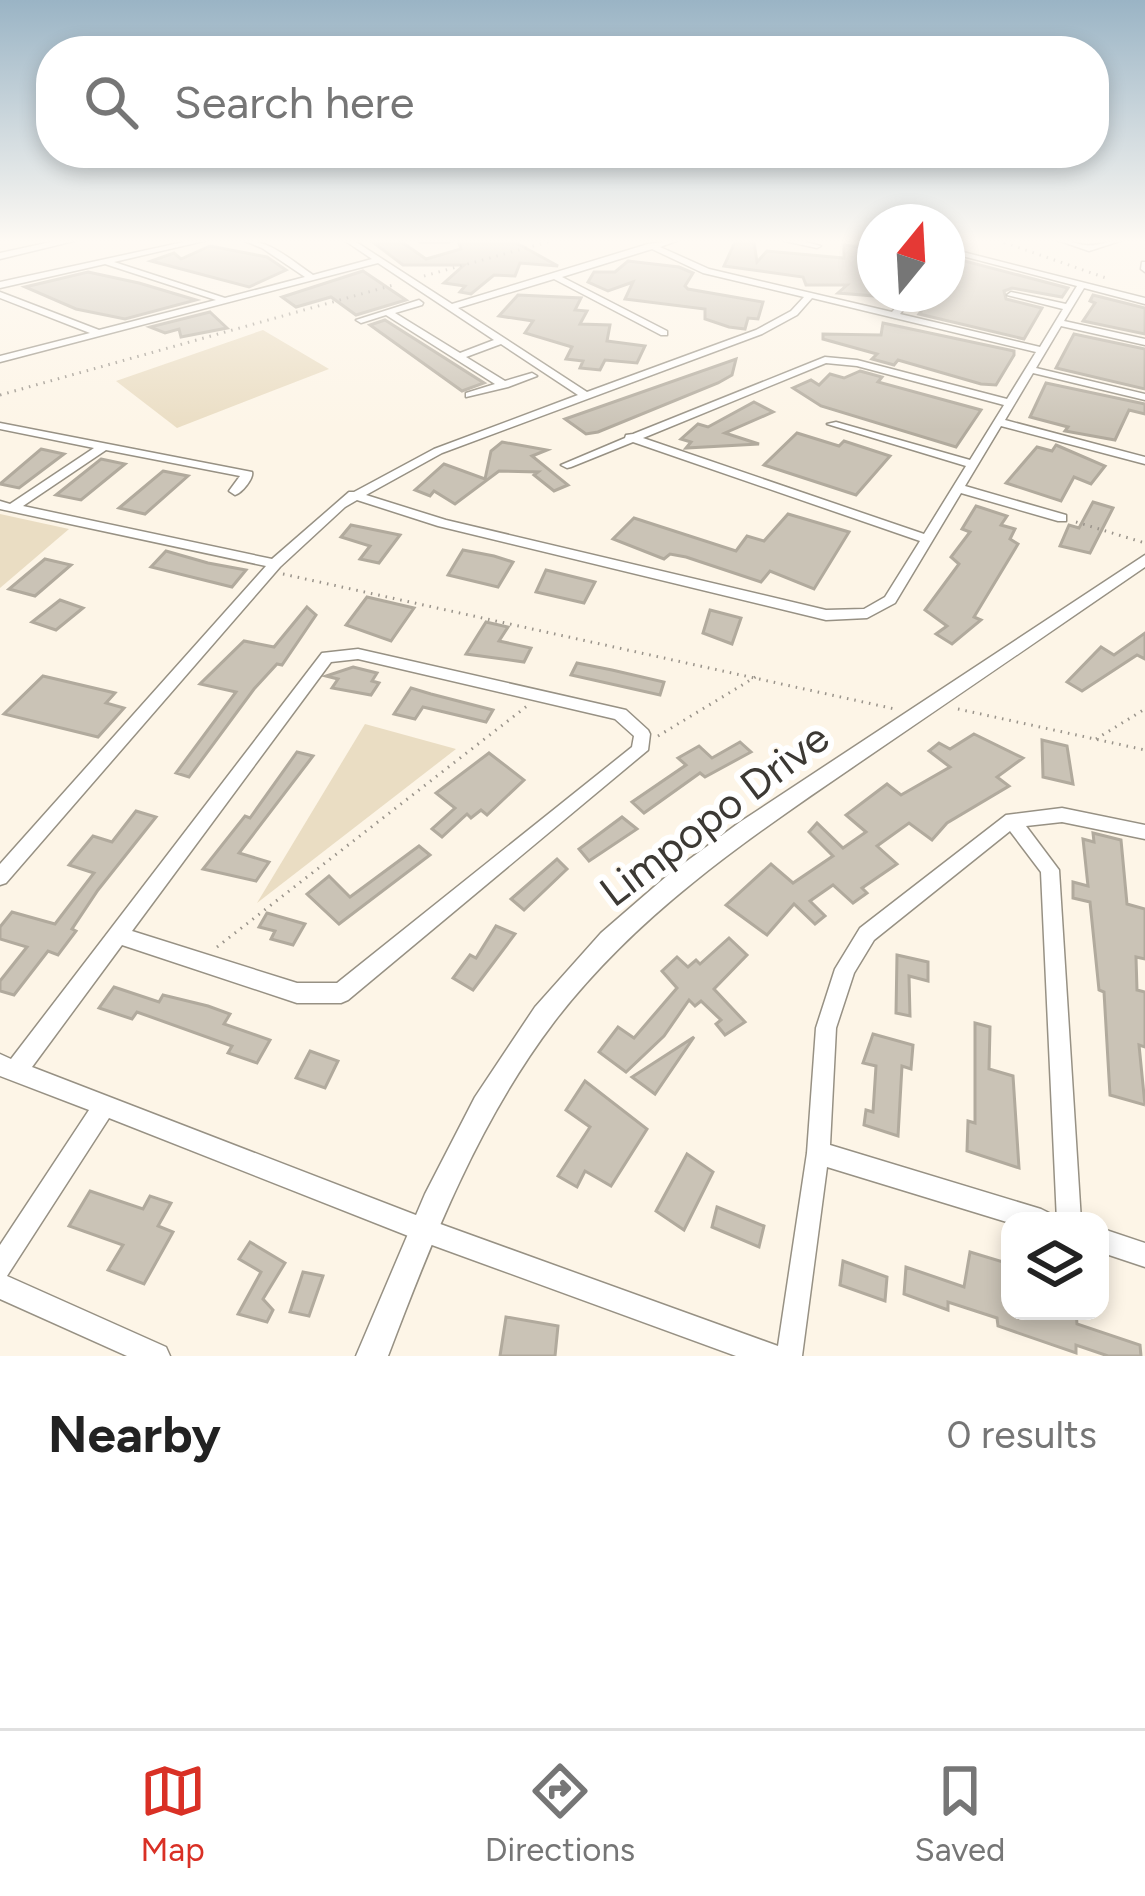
<!DOCTYPE html>
<html lang="en">
<head>
<meta charset="utf-8">
<style>
	:root { --surface:#fff; --page:#f2f2f2; --text:#222; --muted:#767676; --line:#e0e0e0; --accent:#d93025 }
	body { margin:0; font-family:Figtree,sans-serif; background:var(--page); color:var(--text) }
	.controls { position:absolute; right:36px; bottom:36px; display:grid; overflow:hidden; border-radius:24px; box-shadow:0 6px 18px #0003 }
	.controls button { width:108px; height:108px; display:grid; place-items:center; padding:0; border:0; border-bottom:3px solid var(--line); background:var(--surface); color:var(--text); font:60px sans-serif }
	.compass { position:absolute; left:857px; top:204px; width:108px; height:108px; border-radius:50%; background:var(--surface); box-shadow:0 6px 18px #0003; rotate:18deg }
	.list { margin:0; padding:0; list-style:none }
	h2 { display:flex; justify-content:space-between; align-items:center; height:156px; margin:0; padding:0 48px; font-size:51px }
	h2 small { font-size:39px; font-weight:400; color:var(--muted) }
	.icon { flex:none; width:66px; height:66px; fill:none; stroke:currentColor; stroke-width:2; stroke-linecap:round; stroke-linejoin:round }
	.map { position:relative; flex:none; width:1145px; height:1356px; overflow:hidden }
	.search { position:absolute; background:var(--surface); box-shadow:0 6px 18px #0003; left:36px; right:36px; top:36px; height:132px; display:flex; align-items:center; gap:30px; box-sizing:border-box; padding:0 42px; border-radius:48px; color:var(--muted); font-size:45px }
	.sheet { height:372px; background:var(--surface) }
	nav { display:flex; justify-content:space-around; align-items:center; box-sizing:border-box; height:168px; border-top:3px solid var(--line); background:var(--surface); font-size:33px; color:var(--muted) }
	nav a { display:grid; justify-items:center; gap:6px }
	nav .on { color:var(--accent) }
	.map>svg:first-child { display:block }
	.green { fill:#eaddc3 }
	.building { fill:#cac3b6; stroke:#b1aa9d; stroke-width:3 }
	.lines { fill:none; stroke-linecap:round; stroke-linejoin:round }
	.minor-casing { stroke:#979184; stroke-width:3 }
	.tertiary-casing { stroke:#979184; stroke-width:3 }
	.path { stroke:#9a948b; stroke-width:3; stroke-dasharray:1.5 6; stroke-linecap:butt }
	.minor { fill:#fff; fill-rule:evenodd }
	.tertiary { fill:#fff; fill-rule:evenodd }
	.labels { text-anchor:middle; stroke-width:12; stroke-linejoin:round; paint-order:stroke }
	.near-street-label { font-size:42px; fill:#3c3934; stroke:#fff }
</style>
</head>
<body>
<div class="map">
<svg width="1145" height="1356" viewBox="0 0 1145 1356">
	<rect width="100%" height="100%" fill="#fdf5e7"/>
	<g class="green">
		<polygon points="263,330 329,369 177,428 116,381"/>
		<polygon points="0,514 69,529 0,588"/>
		<polygon points="365,724 456,749 257,903"/>
	</g>
	<g class="building">
		<polygon points="370,240 399,240 426,259 461,249 458,240 511,240 558,266 520,263 515,276 494,275 471,294 460,292 465,286 444,283 464,265 403,265"/>
		<polygon points="735,242 754,242 757,262 767,251 844,258 844,245 875,249 875,296 838,293 847,285 806,285 803,277 724,266"/>
		<polygon points="210,246 267,257 286,270 249,287 151,261 174,253 181,259"/>
		<polygon points="957,259 1068,288 1062,297 1012,288 1004,291 1006,299 1042,308 1024,339 919,314 935,294 947,294 947,279"/>
		<polygon points="628,261 679,267 693,273 685,286 688,289 763,302 758,319 748,318 745,329 729,327 705,319 705,309 625,299 633,282 608,291 588,282 594,272 615,272"/>
		<polygon points="363,271 406,300 356,315 331,297 296,307 282,297"/>
		<polygon points="88,272 139,283 196,300 125,319 76,309 25,287"/>
		<polygon points="518,295 581,298 575,310 587,311 580,324 610,325 607,341 645,346 637,363 605,360 600,370 580,368 583,361 566,359 572,347 525,333 533,321 499,316"/>
		<polygon points="1093,295 1145,308 1145,334 1083,321 1095,303 1090,301"/>
		<polygon points="210,312 227,328 181,337 179,329 165,333 150,327"/>
		<polygon points="385,320 484,383 462,391 370,325"/>
		<polygon points="883,323 1014,351 1014,355 996,385 981,384 898,360 894,365 872,359 877,354 823,339 823,334 881,335"/>
		<polygon points="1074,334 1145,349 1145,389 1056,368"/>
		<polygon points="736,359 732,375 718,383 598,432 586,434 565,419"/>
		<polygon points="860,371 882,377 878,382 981,410 956,447 821,406 793,388 811,380 819,385 830,374 844,378"/>
		<polygon points="1046,383 1145,404 1145,414 1129,410 1115,440 1065,431 1068,427 1030,417"/>
		<polygon points="754,402 773,412 725,433 759,444 686,448 691,442 681,439 698,424 708,427"/>
		<polygon points="797,433 839,446 844,441 890,456 856,495 764,465"/>
		<polygon points="502,442 547,450 532,456 568,485 554,491 534,475 538,472 499,471 455,504 434,491 430,496 415,490 444,464 485,479 491,451"/>
		<polygon points="1056,445 1105,466 1091,484 1074,477 1061,501 1006,483 1037,447 1052,451"/>
		<polygon points="41,449 64,454 19,488 0,484"/>
		<polygon points="101,459 125,464 81,500 56,495"/>
		<polygon points="163,471 188,476 145,514 119,508"/>
		<polygon points="1093,502 1113,508 1090,553 1060,546 1069,525 1079,528"/>
		<polygon points="976,506 1007,516 1001,525 1015,529 1010,539 1018,544 974,617 981,620 952,644 936,634 947,626 925,610 959,564 951,557 970,532 962,529"/>
		<polygon points="788,514 849,532 814,589 770,571 761,582 686,557 670,554 664,559 613,539 634,518 736,551 747,536 764,541"/>
		<polygon points="351,525 400,535 379,563 360,559 370,546 341,537"/>
		<polygon points="463,550 494,556 513,562 498,587 448,575"/>
		<polygon points="166,551 208,563 246,570 232,587 151,567"/>
		<polygon points="45,559 71,565 35,596 9,589"/>
		<polygon points="546,570 595,582 584,603 536,592"/>
		<polygon points="367,597 414,608 391,641 346,625"/>
		<polygon points="60,600 83,608 56,630 32,622"/>
		<polygon points="307,607 316,615 282,665 277,664 254,689 189,777 176,773 236,692 200,684 244,641 274,647"/>
		<polygon points="710,610 741,618 732,644 703,633"/>
		<polygon points="486,622 508,627 499,641 531,648 524,662 466,654"/>
		<polygon points="1145,633 1145,659 1137,655 1082,691 1067,682 1101,647 1114,655"/>
		<polygon points="577,663 612,670 664,682 660,695 571,675"/>
		<polygon points="353,667 377,673 372,681 379,683 371,695 332,688 338,679 326,676"/>
		<polygon points="43,676 115,693 106,703 124,708 98,737 4,714"/>
		<polygon points="411,688 431,694 493,710 486,722 423,707 415,719 394,714"/>
		<polygon points="974,734 1023,758 997,777 1009,786 947,823 932,840 909,823 877,846 897,864 862,888 867,893 853,903 833,885 810,901 825,916 815,924 794,904 767,935 726,905 771,864 793,883 833,856 809,832 817,823 843,848 866,832 846,815 887,784 901,795 950,767 929,751 939,743 950,749"/>
		<polygon points="1042,740 1067,746 1073,784 1043,777"/>
		<polygon points="740,742 751,752 705,777 700,773 644,813 632,802 686,765 678,758 699,746 712,758"/>
		<polygon points="297,752 313,756 239,853 269,862 256,881 203,869 245,816 250,818"/>
		<polygon points="489,753 524,780 487,815 481,810 471,818 467,814 442,837 432,829 455,808 436,793"/>
		<polygon points="136,811 156,817 98,890 72,929 76,931 58,955 48,951 14,995 0,991 0,981 27,947 0,939 0,927 12,912 55,924 94,873 69,865 93,836 112,842"/>
		<polygon points="622,817 637,829 589,861 579,849"/>
		<polygon points="1093,833 1121,840 1127,904 1145,909 1145,959 1136,957 1137,990 1145,992 1145,1047 1139,1045 1145,1105 1110,1095 1104,992 1099,990 1090,902 1073,898 1073,882 1088,886 1083,839 1094,842"/>
		<polygon points="419,846 430,855 339,924 307,894 329,876 350,897"/>
		<polygon points="557,859 567,869 524,910 511,899"/>
		<polygon points="267,913 305,924 293,945 271,939 275,931 259,927"/>
		<polygon points="496,926 515,934 473,990 453,978 470,955 476,958"/>
		<polygon points="729,938 747,955 714,989 745,1022 725,1035 716,1024 721,1020 701,1001 695,1006 689,1000 664,1036 626,1072 599,1052 618,1027 634,1038 677,988 662,971 677,957 688,967 696,960 700,964"/>
		<polygon points="897,955 928,962 928,981 909,976 910,1016 896,1013"/>
		<polygon points="114,987 159,1002 163,995 208,1006 230,1014 224,1024 270,1040 257,1063 228,1053 232,1046 137,1012 132,1019 99,1008"/>
		<polygon points="975,1023 990,1027 989,1069 1013,1076 1019,1168 967,1151 968,1121 975,1123"/>
		<polygon points="873,1034 913,1045 911,1069 902,1066 898,1136 864,1125 866,1110 873,1112 876,1066 863,1063"/>
		<polygon points="694,1037 655,1094 632,1077"/>
		<polygon points="310,1051 338,1061 325,1088 296,1078"/>
		<polygon points="585,1081 647,1129 611,1186 585,1171 577,1187 558,1176 590,1127 566,1110"/>
		<polygon points="687,1154 713,1172 684,1230 656,1211"/>
		<polygon points="90,1191 143,1209 150,1196 171,1203 158,1226 173,1232 144,1284 108,1270 123,1245 69,1226"/>
		<polygon points="717,1207 764,1226 759,1247 712,1227"/>
		<polygon points="250,1242 285,1263 263,1299 273,1310 267,1322 238,1314 261,1272 239,1259"/>
		<polygon points="970,1252 1010,1264 1010,1311 1076,1311 1077,1324 1140,1345 1141,1356 1108,1356 1076,1345 1076,1353 998,1326 997,1318 948,1302 948,1310 904,1294 906,1267 964,1287"/>
		<polygon points="843,1261 887,1277 885,1301 840,1285"/>
		<polygon points="303,1272 323,1276 309,1316 290,1312"/>
		<polygon points="506,1317 558,1326 555,1356 500,1356"/>
	</g>
	<g class="lines">
		<g class="minor-casing">
			<g id="minor">
				<path d="M193,240H208L114,262L225,298L305,277L262,248L242,240C270,240 291,260 313,275L372,259L344,240H353L452,304L648,244L679,240L660,247L709,269L892,312L907,294H916L900,314L1040,347L1063,309L1007,295L1011,292L1066,304L1077,286L947,252V248L1145,298V304L1084,288L1064,321L1145,339V345L1061,326L1036,368L1145,394V400L1033,373L1005,420L1145,457V464L1001,426L965,486L1066,515V521H1058L961,493L895,603L867,618L826,620L438,526L357,500L345,507L280,567L6,883L0,885V864L266,566L0,509V501L10,504L94,448L0,429V423L252,472C254,478 242,493 235,495L229,491L240,476L106,450L23,506L272,559L349,492H354L434,449L578,395L501,344L466,357L505,381L532,373L537,376L508,387L466,397V393L495,384L386,315L361,323L356,320L419,300L423,303L422,305L395,313L460,353L494,340L378,263L0,362V356L90,333L0,298V292L99,330L216,300L105,264L0,288V282ZM652,249L703,273L804,297L791,311L756,330L587,392L458,308L554,279L661,335H667V331L562,277ZM812,298L1036,352L1007,399L857,360L825,357L633,434L626,435L625,438L561,465L567,468L571,467L633,442L920,541L885,597L864,609L826,610L446,520L366,495L442,453L762,334L797,315ZM826,363L857,366L1004,405L970,460L836,422L827,424L966,466L924,534L643,438Z"/>
				<polygon points="416,240 454,240 450,242 420,242"/>
				<polygon points="780,240 797,240 821,246 817,248"/>
				<path d="M1057,240C1068,240 1075,244 1085,245C1097,247 1110,240 1123,240L1089,251Z"/>
				<polygon points="1142,262 1145,262 1145,272 1141,269"/>
				<path d="M358,649L626,710L648,730L650,734L648,750L348,1000L341,1003H297L122,945L32,1067L421,1217L778,1346L807,1153L816,1028L835,969L860,928L1006,815L1062,808L1145,825V839L1062,822L1026,826L1059,870L1081,1221H1057L1041,872L1010,831L874,940L854,973L836,1028L830,1145L1041,1209L1049,1213L1053,1221H1010V1223L827,1167L802,1356H736L421,1241L109,1118L7,1276L166,1347L170,1356H127L0,1299V1245L89,1110L0,1076V1054L11,1059L322,653ZM358,659L615,719L634,736L632,747L337,983H297L132,931L331,662Z"/>
				<polygon points="1100,1228 1145,1243 1145,1267 1100,1252"/>
			</g>
		</g>
		<g class="tertiary-casing">
			<g id="tertiary">
				<polygon points="60,240 78,240 0,259 0,253"/>
				<path d="M1145,555V567C1052,631 959,695 866,758C752,836 639,911 554,1022C478,1122 432,1240 388,1356H356L425,1194L475,1097L535,1007L601,933L668,875L740,822Z"/>
			</g>
		</g>
		<g class="path">
			<polyline points="997,240 1109,279"/>
			<polyline points="424,276 555,240"/>
			<polyline points="0,395 397,284"/>
			<polyline points="1076,522 1145,543"/>
			<polyline points="283,574 895,709"/>
			<polyline points="958,709 1145,750"/>
			<polyline points="658,736 757,676"/>
			<polyline points="1096,739 1145,709"/>
			<polyline points="217,947 527,706"/>
		</g>
		<use href="#minor" class="minor"/>
		<use href="#tertiary" class="tertiary"/>
	</g>
	<linearGradient id="sky" x2="0" y2="1"><stop stop-color="#9ab4c5"/><stop offset="0.56" stop-color="#fefaf4"/><stop offset="1" stop-color="#fefaf4" stop-opacity="0"/></linearGradient>
	<rect width="1145" height="430" fill="url(#sky)"/>
	<g class="labels">
		<g class="near-street-label">
			<text transform="translate(714 814) rotate(-37)" y="15">Limpopo Drive</text>
		</g>
	</g>
</svg>
<div class="controls">
<button><svg class="icon" aria-label="layers" viewBox="0 0 24 24"><path d="M12 4l9 5-9 5-9-5zM3 14l9 5 9-5"/></svg></button>
</div>
<svg class="compass" viewBox="-18 -18 36 36"><path d="M0-13l5 13h-10z" fill="#e53935"/><path d="M0 13l5-13h-10z" fill="#767676"/></svg>
<div class="search"><svg class="icon" aria-label="search" viewBox="0 0 24 24"><circle cx="10" cy="10" r="6"/><path d="M15 15l6 6"/></svg>Search here</div>
</div>
<section class="sheet">
<h2>Nearby<small>0 results</small></h2>
<ul class="list">
</ul>
</section>
<nav>
<a class="on"><svg class="icon" aria-label="map" viewBox="0 0 24 24"><path d="M3 6l6-2 6 2 6-2v14l-6 2-6-2-6 2zM9 4v14M15 6v14"/></svg>Map</a>
<a><svg class="icon" aria-label="directions" viewBox="0 0 24 24"><path d="M12 3l9 9-9 9-9-9zM9 14v-3h6M13 9l2 2-2 2"/></svg>Directions</a>
<a><svg class="icon" aria-label="saved" viewBox="0 0 24 24"><path d="M7 4h10v16l-5-4-5 4z"/></svg>Saved</a>
</nav>
</body>
</html>
